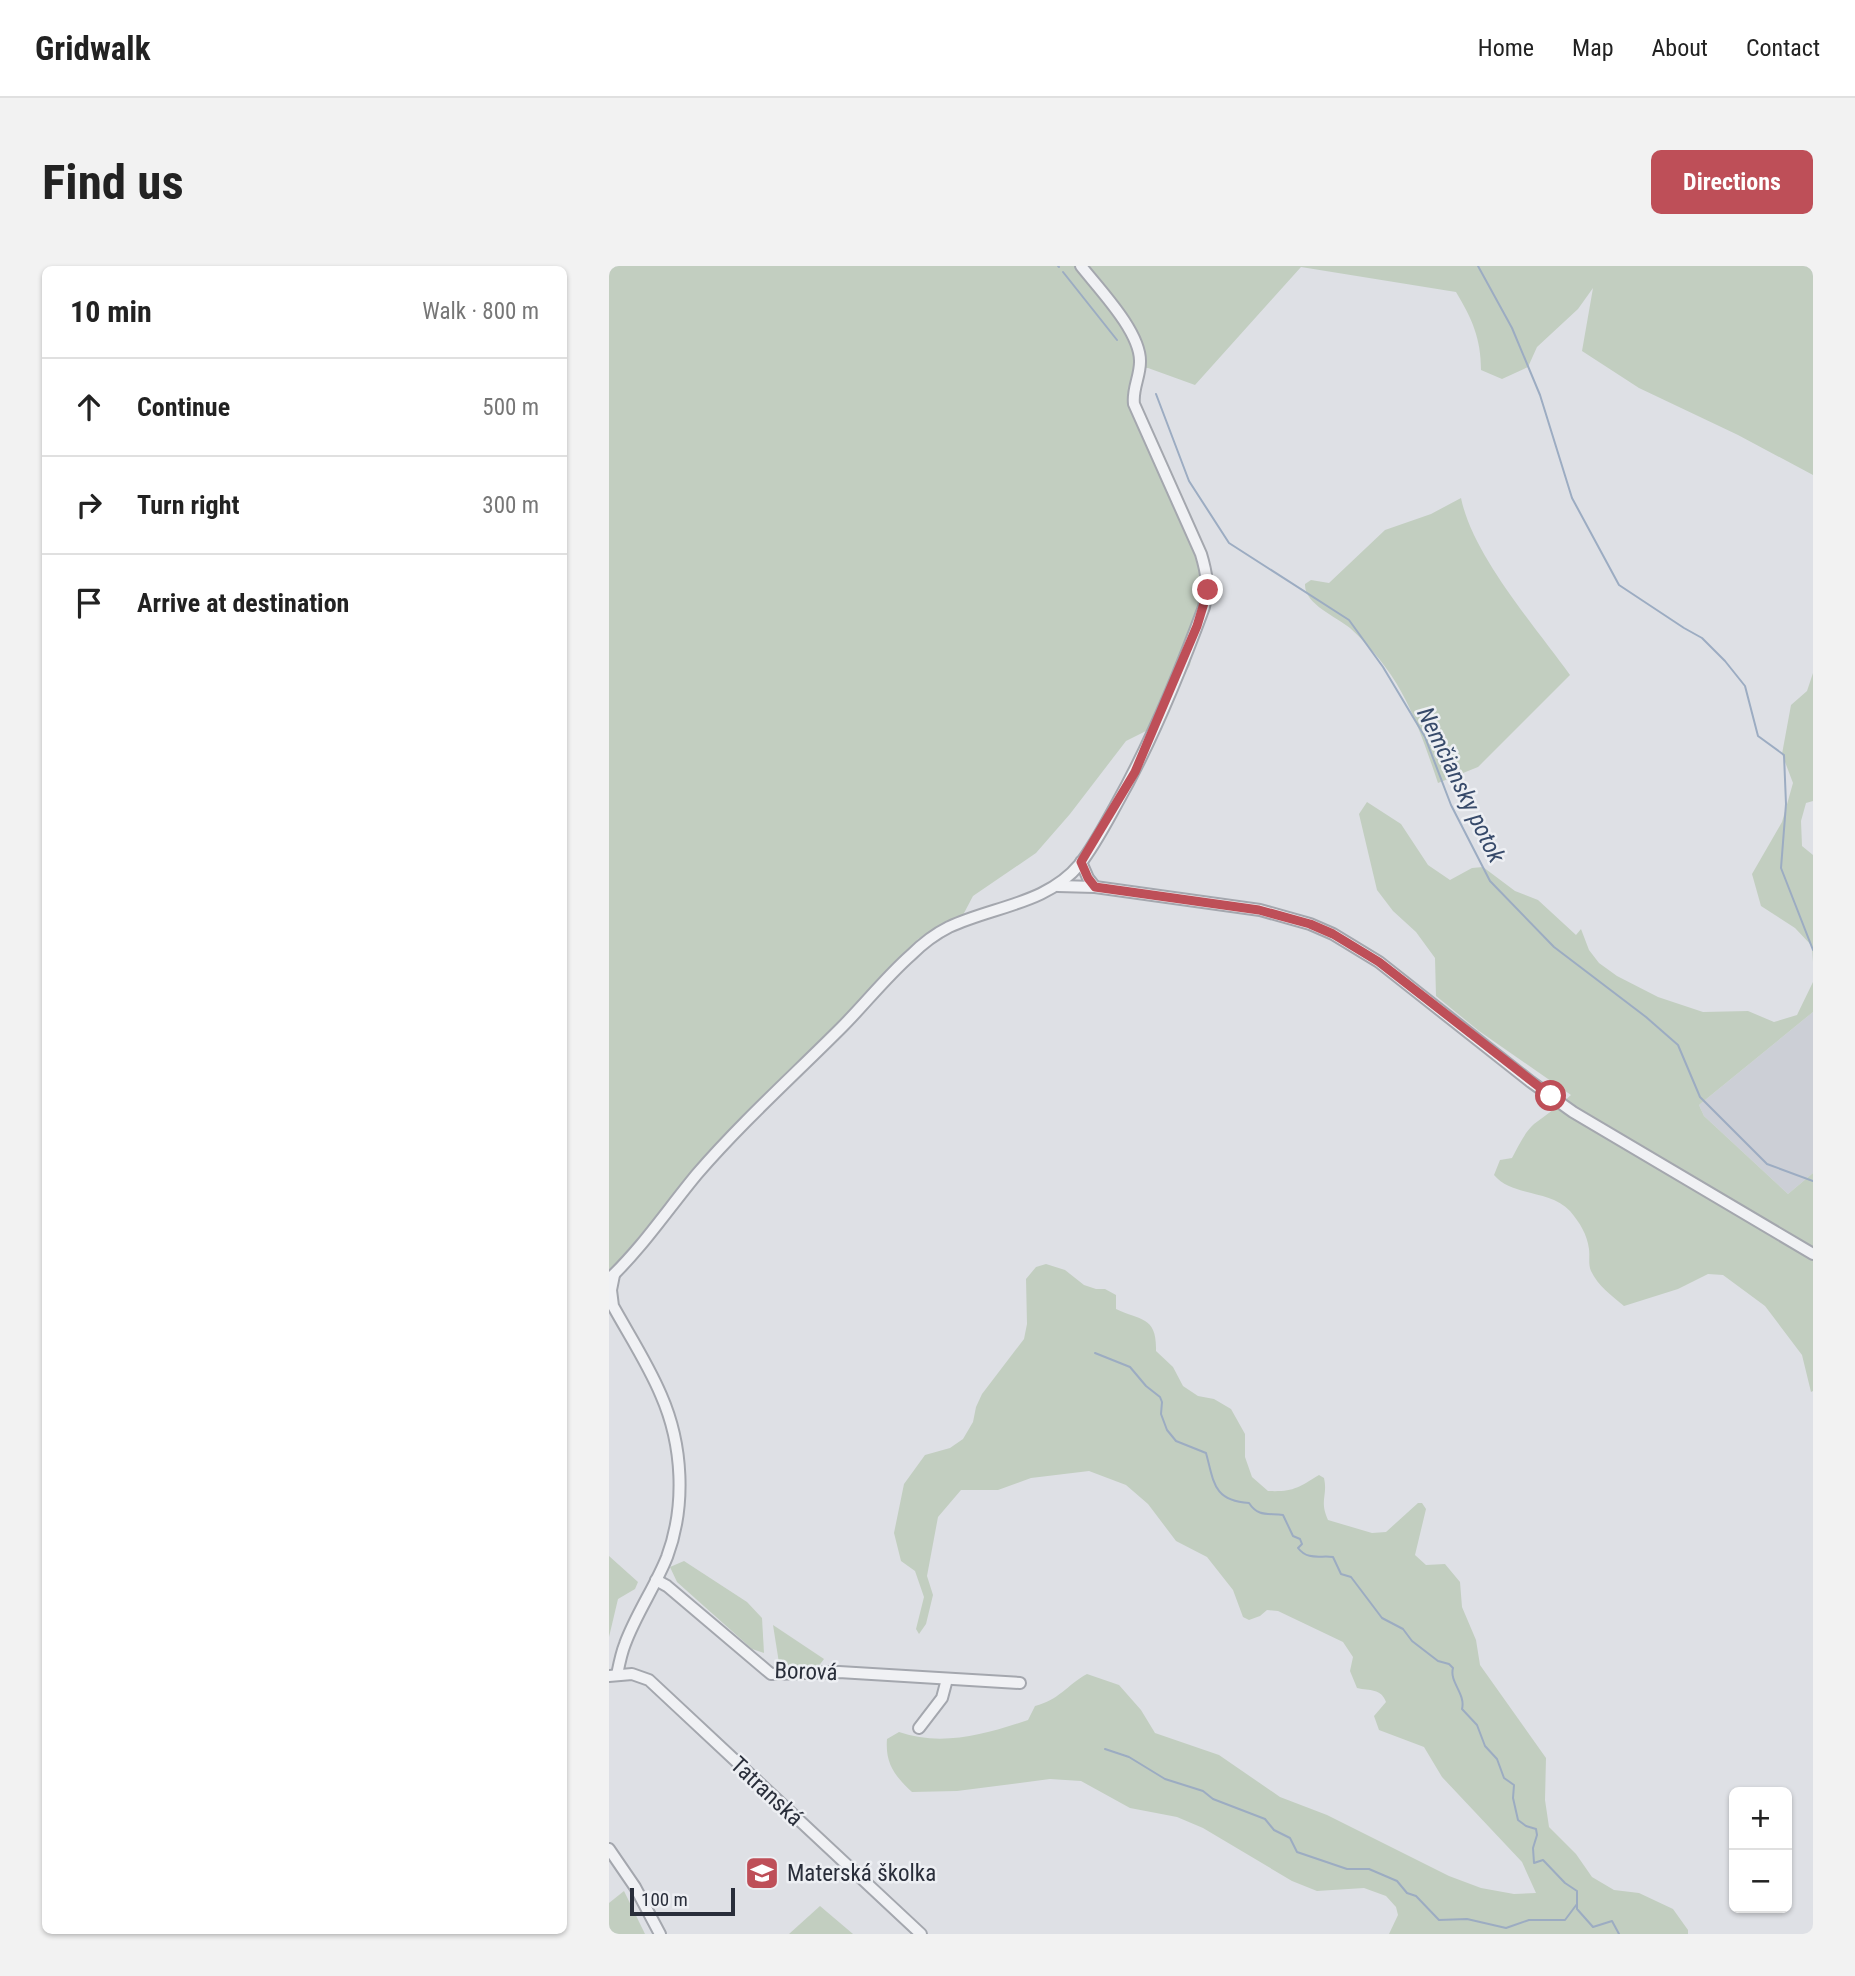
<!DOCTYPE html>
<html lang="en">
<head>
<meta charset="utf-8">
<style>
	:root { --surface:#fff; --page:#f2f2f2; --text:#222; --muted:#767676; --line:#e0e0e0; --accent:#be4f58 }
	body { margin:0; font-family:"Roboto Condensed",sans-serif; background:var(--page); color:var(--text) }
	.controls { position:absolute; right:21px; bottom:21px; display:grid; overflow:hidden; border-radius:10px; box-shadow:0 2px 5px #0004 }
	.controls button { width:63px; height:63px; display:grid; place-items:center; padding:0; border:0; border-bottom:2px solid var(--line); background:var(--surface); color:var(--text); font:35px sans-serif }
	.scale { position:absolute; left:21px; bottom:18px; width:105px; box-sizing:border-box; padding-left:7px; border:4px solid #292e3a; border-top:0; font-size:19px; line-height:24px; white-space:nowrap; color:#292e3a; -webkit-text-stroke:5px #edeff3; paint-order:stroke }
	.stop { position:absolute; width:21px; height:21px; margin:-16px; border:5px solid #be4f58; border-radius:50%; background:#fff }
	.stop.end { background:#be4f58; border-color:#fff; box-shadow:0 2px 7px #0008 }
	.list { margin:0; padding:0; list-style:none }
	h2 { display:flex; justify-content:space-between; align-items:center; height:91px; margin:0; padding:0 28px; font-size:30px }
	h2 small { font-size:23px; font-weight:400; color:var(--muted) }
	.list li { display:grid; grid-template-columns:46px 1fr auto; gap:21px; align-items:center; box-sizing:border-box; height:98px; padding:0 28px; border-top:2px solid var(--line) }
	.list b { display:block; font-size:26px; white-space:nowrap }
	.list em { font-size:23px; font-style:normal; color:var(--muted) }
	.icon { flex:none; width:38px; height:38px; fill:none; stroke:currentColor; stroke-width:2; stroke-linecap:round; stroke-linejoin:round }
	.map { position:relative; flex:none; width:1204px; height:1668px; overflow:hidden; border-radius:10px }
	header { display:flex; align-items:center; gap:42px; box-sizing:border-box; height:98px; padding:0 35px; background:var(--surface); border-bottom:2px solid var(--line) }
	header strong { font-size:33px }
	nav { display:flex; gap:38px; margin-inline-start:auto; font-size:24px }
	.intro { display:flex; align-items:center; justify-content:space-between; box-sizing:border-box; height:168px; padding:0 42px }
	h1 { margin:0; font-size:49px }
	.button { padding:18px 32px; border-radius:10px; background:var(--accent); color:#fff; font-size:24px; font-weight:700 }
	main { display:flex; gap:42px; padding:0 42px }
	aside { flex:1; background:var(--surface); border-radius:10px; box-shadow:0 2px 5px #0004 }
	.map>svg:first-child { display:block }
	.built { fill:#cccfd6 }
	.green { fill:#c2cec0 }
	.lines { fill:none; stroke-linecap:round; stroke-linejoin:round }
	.stream { stroke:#9cacc2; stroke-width:2 }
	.minor-casing { stroke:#a4a7ae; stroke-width:14 }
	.minor { stroke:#f0f1f4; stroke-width:10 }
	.route { stroke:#be4f58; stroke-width:9 }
	.labels { text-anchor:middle; stroke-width:5; stroke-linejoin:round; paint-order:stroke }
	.street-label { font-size:23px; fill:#292e3a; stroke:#edeff3 }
	.poi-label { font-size:23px; fill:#292e3a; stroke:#edeff3; text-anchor:start }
	.water-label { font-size:24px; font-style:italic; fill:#374a6a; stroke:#edeff3 }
</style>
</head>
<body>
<header>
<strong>Gridwalk</strong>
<nav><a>Home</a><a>Map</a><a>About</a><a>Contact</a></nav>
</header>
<div class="intro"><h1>Find us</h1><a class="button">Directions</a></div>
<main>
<aside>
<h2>10 min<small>Walk · 800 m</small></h2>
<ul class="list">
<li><svg class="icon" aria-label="ahead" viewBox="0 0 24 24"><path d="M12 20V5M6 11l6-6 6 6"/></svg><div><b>Continue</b></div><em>500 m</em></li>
<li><svg class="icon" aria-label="right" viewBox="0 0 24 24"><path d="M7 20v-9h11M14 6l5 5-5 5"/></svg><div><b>Turn right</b></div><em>300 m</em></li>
<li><svg class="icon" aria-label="arrive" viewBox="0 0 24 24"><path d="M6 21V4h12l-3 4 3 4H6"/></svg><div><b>Arrive at destination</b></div></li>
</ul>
</aside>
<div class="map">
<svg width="1204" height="1668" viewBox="0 0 1204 1668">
	<rect width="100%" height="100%" fill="#dee0e5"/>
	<polygon class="built" points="1204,746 1204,907 1179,928 1095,850 1090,839"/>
	<g class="green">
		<path d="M0,0H1204V209L1129,169L1030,122L973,85L984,22L969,43L928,81L919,101L893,113L872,104C872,72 863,53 847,26L692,1L586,119L539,102H530L524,121L599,298L581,399L545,461L517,475L461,548L427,587L364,630L354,649L309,673L241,749L160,832L117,868L0,1006Z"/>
		<path d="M852,232C864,290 926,360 961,409L869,501L829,517C807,452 793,410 741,362C728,351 695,338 696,318L702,314L720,317L776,264L822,248Z"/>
		<polygon points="1204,407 1204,535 1197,537 1192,555 1193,580 1204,589 1204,696 1203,680 1186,662 1152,640 1143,608 1173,556 1184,517 1173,488 1182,439 1198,425"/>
		<path d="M758,536L792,558L819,599L841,614L863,602L874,601L906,625L929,634L967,669L972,663L980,684L990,697L1008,710L1049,731L1094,746L1139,745L1165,756L1188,749L1204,716V746L1090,839L1095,850L1179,928L1204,907V1125L1202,1126L1193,1089L1156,1040L1114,1009L1099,1008L1069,1023L1015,1040C1002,1029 989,1020 982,1005C979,998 981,991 980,983C978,968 971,957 961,945C941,923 903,931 885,909L891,894L903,892C909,881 915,867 925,858C937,849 950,840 962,829L870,765L827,730L826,692L807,666L784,645L768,624L750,548Z"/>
		<path d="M437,998L456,1004L475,1019L487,1023H496L507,1029V1043C532,1055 548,1050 547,1085L564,1101L574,1120L589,1130L605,1133L622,1143L636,1168V1191L643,1211L659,1225C684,1226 689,1222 710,1209L715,1212C719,1230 710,1234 719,1254L763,1267L777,1266L809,1237H813L817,1243L806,1289L817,1299L836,1298L851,1316L853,1341L867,1374L871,1399L937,1492L936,1534L940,1561L967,1588L983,1611L1005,1624L1030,1627L1064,1643L1079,1664V1668H780L789,1649L787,1641L777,1630L755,1622L708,1625L683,1615L594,1562L568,1551L521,1542L472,1515L441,1513L348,1525L303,1526C286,1510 276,1498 278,1473L290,1466C333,1481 377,1468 419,1454L426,1440C450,1434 458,1419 478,1408L510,1419L532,1444L546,1467L610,1489L671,1531L718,1549L840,1610L872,1622L905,1628L927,1627L913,1596L833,1511L815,1481L770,1464L765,1450L777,1436C772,1422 761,1425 748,1422L741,1405L744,1391L734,1376L669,1345L658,1344L651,1350L640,1354L634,1351L624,1324L598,1291L567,1275L539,1238L517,1219L480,1205L422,1212L389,1224H352L329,1251L318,1310L324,1329L317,1358L310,1368L307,1363L315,1331L306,1305L292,1295L285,1267L295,1218L316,1189L341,1182L354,1173L364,1156L367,1141L373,1128L415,1073L418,1058L417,1013L427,1001Z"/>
		<polygon points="0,1290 29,1316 26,1323 9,1333 0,1371"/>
		<polygon points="75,1295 138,1336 153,1352 155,1387 143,1383 68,1316 61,1301"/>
		<polygon points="164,1359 215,1393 209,1401 175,1400 170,1397"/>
		<polygon points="15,1625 36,1668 0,1668 0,1637"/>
		<polygon points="211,1640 244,1668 180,1668"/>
	</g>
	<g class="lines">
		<g class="stream">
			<polyline points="449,0 450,1"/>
			<polyline points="869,0 903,62 931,129 963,232 1010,319 1075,362 1093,372 1116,395 1136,420 1149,470 1175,489 1177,538 1172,602 1204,684"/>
			<polyline points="454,6 508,74"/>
			<polyline points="547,128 580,215 620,277 740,354 774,401 816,471 842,539 881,615 945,681 1037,751 1069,779 1091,831 1158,898 1204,915"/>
			<path d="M486,1087L521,1101L537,1120L551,1131L553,1136L552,1148L558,1164L567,1175L597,1187C605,1216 604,1235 640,1237C649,1251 659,1247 674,1249L684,1270L691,1273L693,1278L689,1282C699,1295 712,1289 724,1291L732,1308L742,1311L773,1352L794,1363L803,1375L829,1395L840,1398L844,1402C840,1416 857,1428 853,1443L868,1459L876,1480L888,1493L895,1512L905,1519L904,1532L909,1554L917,1560L927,1563L928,1569L924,1582L925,1597L934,1594L956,1617L968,1625V1643L984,1661L1003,1655L1010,1668"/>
			<polyline points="496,1483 520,1491 556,1513 594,1525 604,1533 656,1553 665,1564 681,1572 688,1586 738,1603 760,1603 788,1615 798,1627 807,1630 830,1654 858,1653 897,1662 920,1654 956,1654 968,1638"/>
		</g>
		<g class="minor-casing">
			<g id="minor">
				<polyline points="472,596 479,612 486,621"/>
				<polyline points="449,620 486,621 651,644 701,658 724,668 770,696 922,816 964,846 1204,988"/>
				<path d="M5,1009L2,1024L4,1040C20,1069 39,1098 52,1129C74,1179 77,1240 58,1291C46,1321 27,1348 16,1378C12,1388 10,1399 8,1409"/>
				<path d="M0,1013C33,982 59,943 88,908C133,856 184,810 232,762C256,738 277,711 302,689C313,678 326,668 340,661C385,640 438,638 471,598C485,580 496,559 507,539C542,477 570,409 595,341C600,321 598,308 592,288L525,138C523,123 531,111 531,96C532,66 490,23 472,0"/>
				<polyline points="47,1314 58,1320 162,1408 230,1406 411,1417"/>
				<polyline points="0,1410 23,1408 40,1414 312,1668"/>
				<polyline points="310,1462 333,1432 338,1413"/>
				<polyline points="0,1583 26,1621 51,1668"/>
			</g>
		</g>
		<use href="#minor" class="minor"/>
	</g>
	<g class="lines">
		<polyline class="route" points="599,324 588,360 526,506 472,596 479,612 486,621 650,644 701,658 724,668 770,696 942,830"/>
	</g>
	<defs>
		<g id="school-square" transform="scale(1.75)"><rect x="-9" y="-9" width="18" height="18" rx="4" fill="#be4f58" stroke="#edeff3"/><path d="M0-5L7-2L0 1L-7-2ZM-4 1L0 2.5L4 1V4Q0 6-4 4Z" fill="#fff"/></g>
	</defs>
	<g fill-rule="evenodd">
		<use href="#school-square" x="153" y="1607"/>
	</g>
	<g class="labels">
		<g class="street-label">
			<text transform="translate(197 1405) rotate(2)" y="8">Borová</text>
			<text transform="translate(158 1525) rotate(43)" y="8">Tatranská</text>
		</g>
		<g class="poi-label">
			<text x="178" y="1615">Materská školka</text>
		</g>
		<g class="water-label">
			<text transform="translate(852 519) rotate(64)" y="8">Nemčiansky potok</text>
		</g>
	</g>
</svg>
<div class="controls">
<button>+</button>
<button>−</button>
</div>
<div class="scale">100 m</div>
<div class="stop" style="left:942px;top:830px"></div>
<div class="stop end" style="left:599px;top:324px"></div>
</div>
</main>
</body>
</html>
